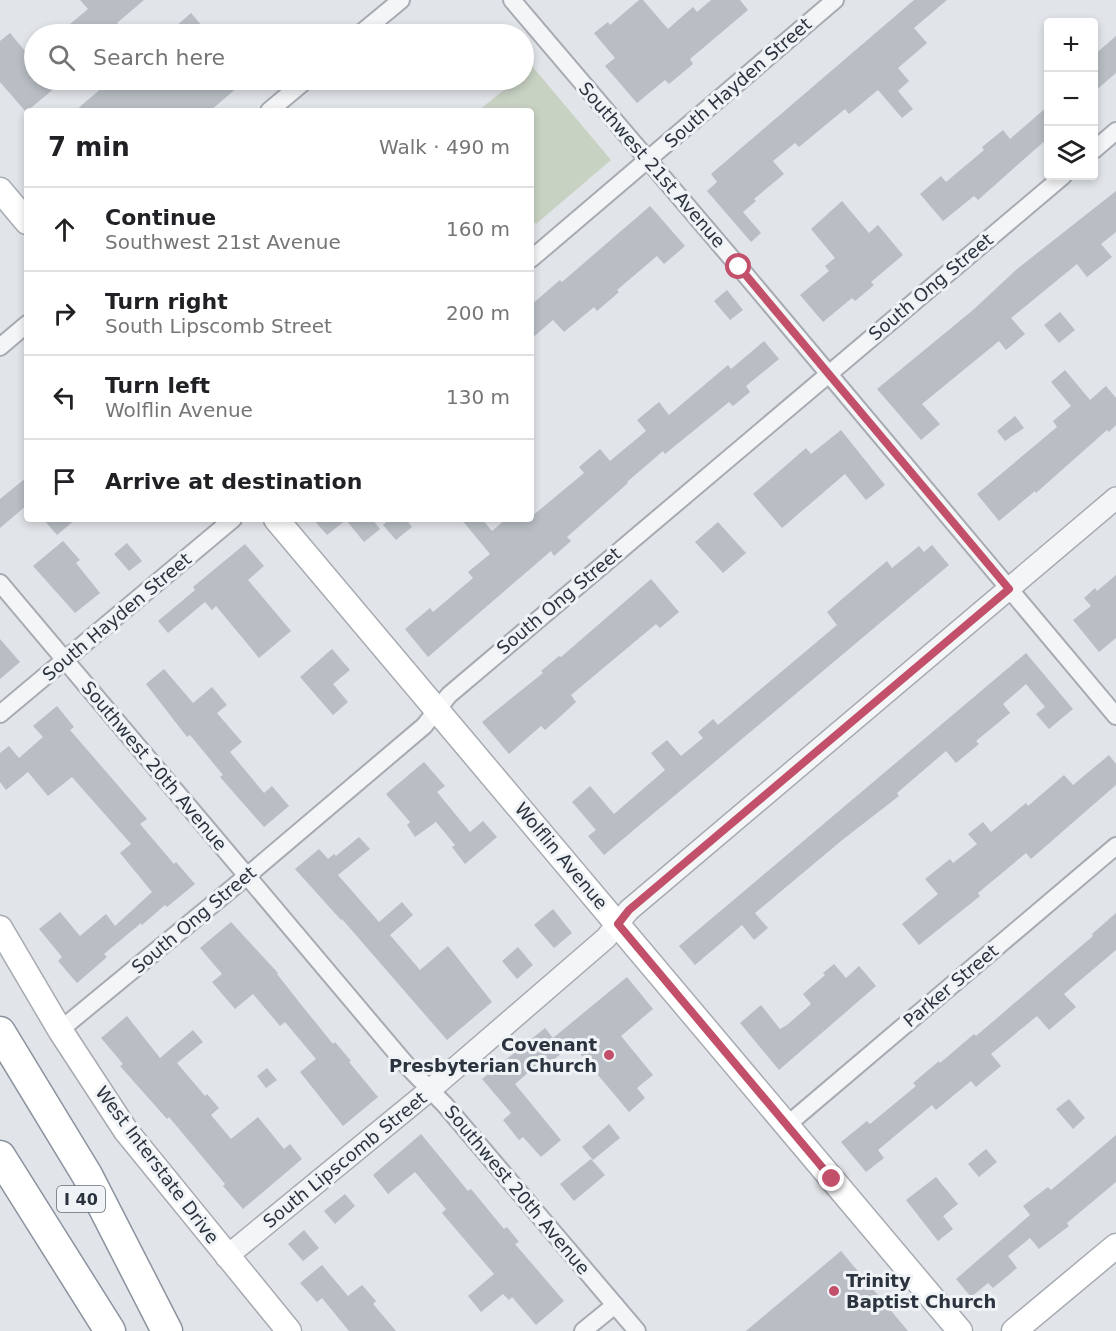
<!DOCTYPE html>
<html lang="en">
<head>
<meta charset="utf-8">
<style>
	:root { --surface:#fff; --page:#f2f2f2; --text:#202124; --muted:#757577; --line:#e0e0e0 }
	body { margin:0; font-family:"DejaVu Sans",sans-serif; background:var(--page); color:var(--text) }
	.controls { position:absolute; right:18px; top:18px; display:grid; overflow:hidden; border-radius:6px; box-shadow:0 3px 9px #0003 }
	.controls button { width:54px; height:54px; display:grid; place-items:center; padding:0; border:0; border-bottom:2px solid var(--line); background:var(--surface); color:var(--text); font:30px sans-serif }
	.stop { position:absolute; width:18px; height:18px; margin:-14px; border:4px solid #c3506a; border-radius:50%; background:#fff }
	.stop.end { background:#c3506a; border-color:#fff; box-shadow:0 2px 6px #0008 }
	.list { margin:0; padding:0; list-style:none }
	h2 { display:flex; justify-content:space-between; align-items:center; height:78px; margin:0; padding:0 24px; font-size:26px }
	h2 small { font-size:20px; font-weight:400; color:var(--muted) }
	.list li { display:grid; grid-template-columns:39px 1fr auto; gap:18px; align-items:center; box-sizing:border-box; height:84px; padding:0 24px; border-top:2px solid var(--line) }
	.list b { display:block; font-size:22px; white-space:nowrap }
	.list p { margin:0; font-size:20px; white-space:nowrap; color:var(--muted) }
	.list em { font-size:20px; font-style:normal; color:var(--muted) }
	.icon { flex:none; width:33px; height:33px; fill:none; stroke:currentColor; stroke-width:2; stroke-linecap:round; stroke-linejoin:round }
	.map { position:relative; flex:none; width:1116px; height:1331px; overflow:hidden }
	.search { position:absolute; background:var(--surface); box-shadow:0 3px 9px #0003; left:24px; top:24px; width:510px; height:66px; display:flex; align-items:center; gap:15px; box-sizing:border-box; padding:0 21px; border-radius:33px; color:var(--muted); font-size:22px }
	.panel { position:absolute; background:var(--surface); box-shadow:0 3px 9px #0003; left:24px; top:108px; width:510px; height:414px; border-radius:6px }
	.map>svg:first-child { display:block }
	.green { fill:#c8d2c3 }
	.building { fill:#b9bec5 }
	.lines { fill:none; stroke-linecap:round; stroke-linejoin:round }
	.minor-casing { stroke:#a7abb2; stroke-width:20 }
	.tertiary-casing { stroke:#a7abb2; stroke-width:24 }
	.secondary-casing { stroke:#a7abb2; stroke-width:27 }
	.motorway-casing { stroke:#8a939e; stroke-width:33 }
	.minor { stroke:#f3f5f7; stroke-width:16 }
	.tertiary { stroke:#f3f5f7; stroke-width:21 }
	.secondary { stroke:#fff; stroke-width:24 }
	.motorway { stroke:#fff; stroke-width:30 }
	.route { stroke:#c3506a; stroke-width:8 }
	.poi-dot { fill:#c3506a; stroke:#f0f3f6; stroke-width:2 }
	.labels { text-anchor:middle; stroke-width:6; stroke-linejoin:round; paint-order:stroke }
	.shield { fill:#f0f3f6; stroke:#666d76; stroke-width:1.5 }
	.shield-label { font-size:16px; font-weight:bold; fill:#2b333f }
	.street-label { font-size:18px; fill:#2b333f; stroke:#f0f3f6 }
	.poi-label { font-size:18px; font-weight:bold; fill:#2b333f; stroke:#f0f3f6; text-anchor:end }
</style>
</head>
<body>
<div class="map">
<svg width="1116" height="1331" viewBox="0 0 1116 1331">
	<rect width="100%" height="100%" fill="#e1e4e8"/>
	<polygon class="green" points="532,66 611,160 536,224 531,218 531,111 478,111 516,80 524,80 524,73"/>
	<g class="building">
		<polygon points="80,0 144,0 117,23 122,28 115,34 58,34 88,9"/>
		<polygon points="639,0 643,0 668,29 693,7 697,12 711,0 740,0 748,10 690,59 693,64 669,84 665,80 637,103 605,66 615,58 594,33 608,22 610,25"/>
		<polygon points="914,0 947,0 914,28 927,43 898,68 909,81 898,91 913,109 902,118 878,90 849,114 845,109 799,147 795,143 773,161 784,174 754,199 756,201 743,212 761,233 751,242 707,191 717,182 711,174"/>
		<polygon points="191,13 209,34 167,34"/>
		<polygon points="10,33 34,62 34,80 49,80 56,87 26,112 0,82 0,41"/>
		<polygon points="1116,36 1116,73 1094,92 1094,55"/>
		<polygon points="111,80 246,80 210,111 75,111"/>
		<polygon points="1048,106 1048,138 978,200 974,196 943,221 920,194 941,176 946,182 984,150 982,147 1003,130 1010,139"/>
		<polygon points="1116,191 1116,232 1101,244 1112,257 1087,277 1077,264 1011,318 1025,334 1006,350 999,341 922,404 940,424 921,440 877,389 973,310 1017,269"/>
		<polygon points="842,201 869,233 878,225 903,255 871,282 874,285 855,301 852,298 823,322 800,295 829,271 825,266 835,258 811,229"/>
		<polygon points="650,206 685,246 664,264 657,256 617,290 619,292 597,311 594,307 564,332 553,320 531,339 531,305 560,280 562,282"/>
		<polygon points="727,290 743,310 730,320 714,301"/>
		<polygon points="1060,312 1075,330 1059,343 1044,325"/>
		<polygon points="764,341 779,359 746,386 750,392 733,406 729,402 665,454 663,451 627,482 628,483 567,537 571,541 554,556 551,551 428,657 405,629 430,608 433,612 473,578 468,572 490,554 461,519 482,519 492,531 506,519 531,519 531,517 584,473 579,467 600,449 610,461 646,431 637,420 659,402 669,415 728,365 731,369"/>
		<polygon points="1065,370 1090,400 1106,386 1116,398 1116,425 1109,432 1107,430 1036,493 1035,491 999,521 977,494 1057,427 1053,421 1071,406 1051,382"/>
		<polygon points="1015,416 1024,428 1005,441 997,431"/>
		<polygon points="841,430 885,485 866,500 845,474 782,528 753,494 806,448 811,454"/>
		<polygon points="27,477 27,505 0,528 0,499"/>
		<polygon points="43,519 76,519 57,535"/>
		<polygon points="313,519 372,519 380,529 364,542 346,520 327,535"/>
		<polygon points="390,519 406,519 412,527 396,540 383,525"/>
		<polygon points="718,522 746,553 723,573 695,542"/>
		<polygon points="63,541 80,560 76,563 100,593 75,613 33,566"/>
		<polygon points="127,543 142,561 129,571 114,554"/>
		<polygon points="245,544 264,566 248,580 291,631 259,658 216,606 212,610 205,602 168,633 158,621 195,590 193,587"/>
		<polygon points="932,545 949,565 604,855 588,836 596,830 572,802 590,786 614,814 665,770 651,753 667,740 681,756 703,738 698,732 713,719 718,725 837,625 827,612 862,582 887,561 892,568 919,546 924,552"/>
		<polygon points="1116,575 1116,638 1099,652 1073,620 1091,606 1084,598 1095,588 1097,591"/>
		<polygon points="651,579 679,612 660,628 656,624 571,695 576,702 563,714 545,730 541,726 509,754 482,722 543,673 541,671 559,656 561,657"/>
		<polygon points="0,639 20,662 0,679"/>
		<polygon points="332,649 350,670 333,684 348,702 333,715 300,677"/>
		<polygon points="1026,653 1073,709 1049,729 1036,714 1045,707 1026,684 1003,704 1010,713 976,741 979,744 956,763 946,751 897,793 899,796 841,841 755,913 768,928 754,940 742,925 695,965 679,946"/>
		<polygon points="164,669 193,703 212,687 227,705 217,713 242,742 230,752 264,793 272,786 289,806 264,827 220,777 223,775 190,735 187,737 146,684"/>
		<polygon points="57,706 74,727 70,730 147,819 140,824 174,864 176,862 195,884 167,907 165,905 142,925 141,923 104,954 107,957 77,983 58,961 62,957 39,929 60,912 80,936 106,914 115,926 152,892 120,853 131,844 72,777 48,796 28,772 6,790 0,782 0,753 9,746 19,758 43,737 33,726"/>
		<polygon points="1109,755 1116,764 1116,785 1031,859 1026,853 978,893 980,896 919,945 902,924 938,894 925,879 950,859 953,863 977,844 968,834 983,822 991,832 1026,803 1028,806 1064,775 1073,785"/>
		<polygon points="424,762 445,786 437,792 470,832 483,821 497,837 465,864 452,847 455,845 436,822 415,837 407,825 410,822 386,794"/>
		<polygon points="359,837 370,849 338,875 379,922 402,902 413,915 390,935 420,970 448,946 492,1002 447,1040 342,919 341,920 295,869 319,849 328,859 334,854 336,856"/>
		<polygon points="553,909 572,933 554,948 534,925"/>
		<polygon points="1116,913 1116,950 1064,994 1076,1007 1049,1030 1037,1016 991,1054 1001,1066 976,1087 971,1081 936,1110 932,1105 878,1150 884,1158 866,1172 841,1142 867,1121 870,1124 916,1086 913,1083 939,1061 940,1063 974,1034 976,1036 1093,936 1092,934"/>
		<polygon points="231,922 278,973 277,974 303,1007 333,1044 335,1042 351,1061 349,1062 378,1097 343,1126 300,1072 316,1059 285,1022 280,1026 253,994 235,1009 212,982 222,974 200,948"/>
		<polygon points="518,947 533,965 517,979 502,961"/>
		<polygon points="834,964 846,978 859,966 876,986 779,1070 740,1023 761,1005 780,1029 787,1025 811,1004 803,994 825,975 823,973"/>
		<polygon points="627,977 653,1009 621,1036 653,1075 637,1088 645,1098 629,1112 572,1044 550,1063 545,1058 515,1084 561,1140 541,1157 523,1137 519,1140 503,1120 511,1113 482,1079 545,1028 553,1038"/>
		<polygon points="127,1016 160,1058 193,1030 203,1042 177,1063 205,1096 207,1094 219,1108 211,1115 231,1139 258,1117 284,1149 290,1144 302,1159 243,1209 223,1186 225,1184 169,1117 167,1119 120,1066 123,1064 101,1038"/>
		<polygon points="267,1068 277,1080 266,1088 257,1076"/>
		<polygon points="1069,1099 1085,1118 1073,1129 1056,1109"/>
		<polygon points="609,1124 620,1138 593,1160 582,1147"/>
		<polygon points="421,1134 468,1191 471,1189 504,1229 507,1227 519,1242 515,1244 564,1301 536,1325 512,1297 509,1300 503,1294 481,1312 468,1296 494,1274 442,1213 446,1209 415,1172 388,1194 373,1175"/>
		<polygon points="1116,1135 1116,1182 1067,1223 1069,1226 1039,1249 1030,1238 1008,1256 1017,1268 993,1288 988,1283 971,1297 956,1279 1030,1215 1023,1206 1048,1187 1051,1190"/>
		<polygon points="986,1149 997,1162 979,1177 968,1164"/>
		<polygon points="591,1159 605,1175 574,1201 560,1184"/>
		<polygon points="936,1177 958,1204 943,1216 953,1229 938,1241 906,1200"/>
		<polygon points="345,1194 355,1206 335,1224 324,1211"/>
		<polygon points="304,1230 319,1248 303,1261 288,1244"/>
		<polygon points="841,1251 908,1331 746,1331"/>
		<polygon points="322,1265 348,1296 362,1285 376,1301 373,1304 396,1331 349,1331 322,1298 317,1302 300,1283"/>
	</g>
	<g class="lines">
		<g class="minor-casing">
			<g id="minor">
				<polyline points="512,0 739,267 1116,716"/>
				<polyline points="360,34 401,0"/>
				<polyline points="269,111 306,80"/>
				<polyline points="1094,150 1116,131"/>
				<polyline points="531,259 835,0"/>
				<polyline points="0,347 27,324"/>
				<polyline points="0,583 409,1068 445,1105 637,1331"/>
				<polyline points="0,714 233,519"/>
				<polyline points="60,1030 247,876 424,726 449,695 1063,176"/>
				<polyline points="787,1125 1116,846"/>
				<polyline points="583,1331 615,1305"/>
			</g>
		</g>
		<g class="tertiary-casing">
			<polyline id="tertiary" points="226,1257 431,1089 606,938 629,910 1116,498"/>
		</g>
		<g class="secondary-casing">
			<g id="secondary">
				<polyline points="0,190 27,222"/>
				<polyline points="276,519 960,1331"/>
				<polyline points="0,928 60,1030 126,1131 289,1331"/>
				<polyline points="1014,1331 1116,1246"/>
			</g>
		</g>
		<g class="motorway-casing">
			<g id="motorway">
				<polyline points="0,1032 87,1175 167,1331"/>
				<polyline points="0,1156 110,1331"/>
			</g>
		</g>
		<use href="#minor" class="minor"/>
		<use href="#tertiary" class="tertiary"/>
		<use href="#secondary" class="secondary"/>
		<use href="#motorway" class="motorway"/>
	</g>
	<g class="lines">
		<polyline class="route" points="739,267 1009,589 629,910 618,924 832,1179"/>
	</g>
	<g class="poi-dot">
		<circle cx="609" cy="1055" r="6"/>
		<circle cx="834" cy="1291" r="6"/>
	</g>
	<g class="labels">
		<rect class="shield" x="57" y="1186" width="48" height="26" rx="4.5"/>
		<g class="shield-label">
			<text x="81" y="1205">I 40</text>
		</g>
		<g class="street-label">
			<text transform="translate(738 83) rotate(-41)" y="6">South Hayden Street</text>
			<text transform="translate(652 165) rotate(49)" y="6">Southwest 21st Avenue</text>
			<text transform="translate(931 287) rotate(-40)" y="6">South Ong Street</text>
			<text transform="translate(559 601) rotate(-40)" y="6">South Ong Street</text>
			<text transform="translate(117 617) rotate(-40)" y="6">South Hayden Street</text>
			<text transform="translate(154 766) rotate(50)" y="6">Southwest 20th Avenue</text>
			<text transform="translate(561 856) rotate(50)" y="6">Wolflin Avenue</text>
			<text transform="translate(194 920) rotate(-40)" y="6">South Ong Street</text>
			<text transform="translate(951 986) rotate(-40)" y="6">Parker Street</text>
			<text transform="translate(345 1160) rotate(-39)" y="6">South Lipscomb Street</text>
			<text transform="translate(157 1165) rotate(53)" y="6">West Interstate Drive</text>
			<text transform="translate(517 1190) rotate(50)" y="6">Southwest 20th Avenue</text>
		</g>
		<g class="poi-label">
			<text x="597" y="1051">Covenant<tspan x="597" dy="21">Presbyterian Church</tspan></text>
			<text x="846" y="1287" text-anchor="start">Trinity<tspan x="846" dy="21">Baptist Church</tspan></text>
		</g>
	</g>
</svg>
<div class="controls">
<button>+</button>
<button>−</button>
<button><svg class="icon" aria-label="layers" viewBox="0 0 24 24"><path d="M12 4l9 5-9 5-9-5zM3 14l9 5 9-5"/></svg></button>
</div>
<div class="stop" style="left:739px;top:267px"></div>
<div class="stop end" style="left:832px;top:1179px"></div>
<div class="search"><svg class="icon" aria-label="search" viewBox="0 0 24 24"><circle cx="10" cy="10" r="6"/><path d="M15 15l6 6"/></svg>Search here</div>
<section class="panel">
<h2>7 min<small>Walk · 490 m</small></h2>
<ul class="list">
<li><svg class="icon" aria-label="ahead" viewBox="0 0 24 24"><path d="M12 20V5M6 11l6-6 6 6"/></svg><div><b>Continue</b><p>Southwest 21st Avenue</p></div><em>160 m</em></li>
<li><svg class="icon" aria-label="right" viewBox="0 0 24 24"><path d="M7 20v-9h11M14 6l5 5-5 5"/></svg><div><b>Turn right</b><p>South Lipscomb Street</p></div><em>200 m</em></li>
<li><svg class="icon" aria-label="left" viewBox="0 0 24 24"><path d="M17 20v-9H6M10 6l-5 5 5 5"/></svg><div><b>Turn left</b><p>Wolflin Avenue</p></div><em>130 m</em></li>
<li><svg class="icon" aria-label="arrive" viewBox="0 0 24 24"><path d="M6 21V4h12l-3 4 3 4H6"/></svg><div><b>Arrive at destination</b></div></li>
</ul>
</section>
</div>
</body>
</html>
